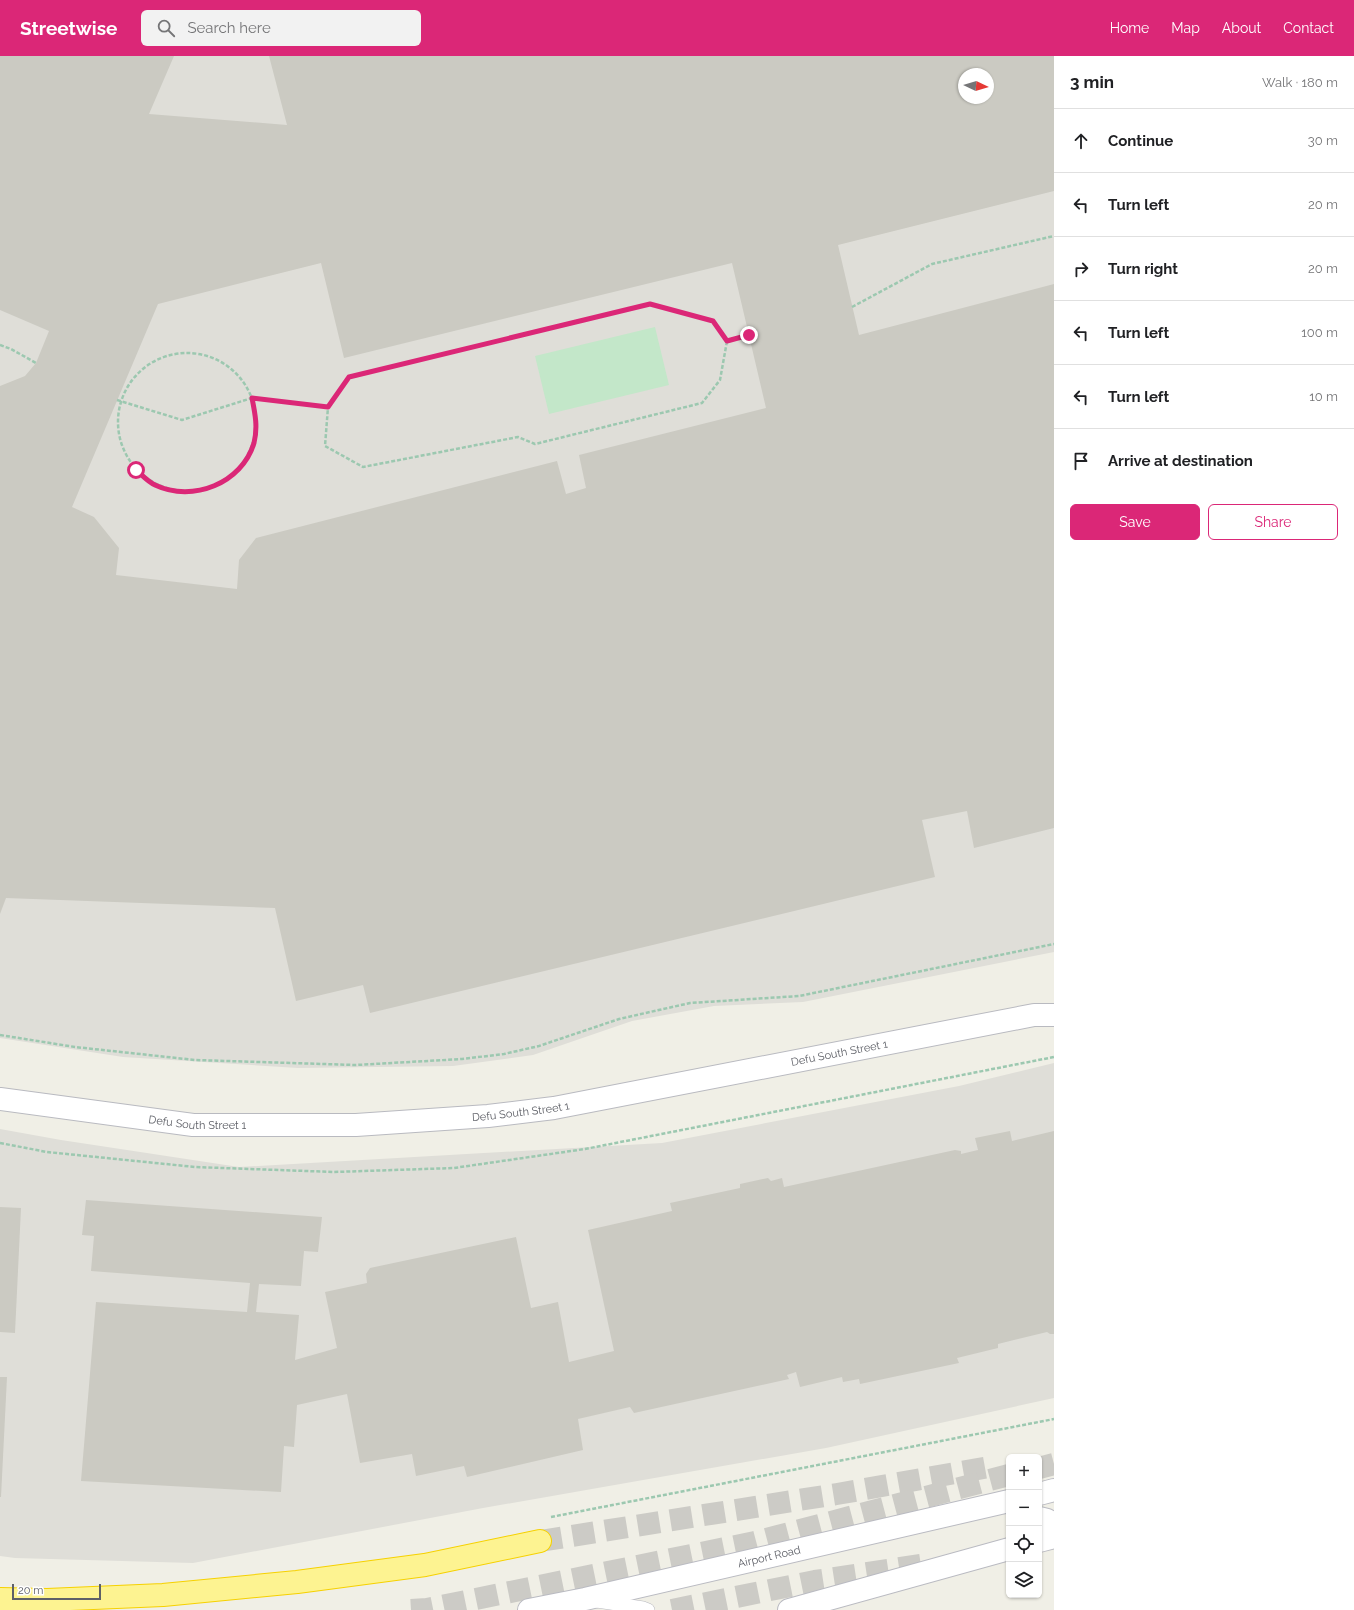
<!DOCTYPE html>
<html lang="en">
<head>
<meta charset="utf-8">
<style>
	:root { --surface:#fff; --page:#f2f2f2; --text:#202124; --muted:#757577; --line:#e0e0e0; --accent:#db2777 }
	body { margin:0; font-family:Raleway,sans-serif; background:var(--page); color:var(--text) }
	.controls { position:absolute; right:12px; bottom:12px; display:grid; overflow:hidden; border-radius:6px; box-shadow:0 1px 3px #0004 }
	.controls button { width:36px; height:36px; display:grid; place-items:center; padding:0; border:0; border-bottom:1px solid var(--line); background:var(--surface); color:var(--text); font:20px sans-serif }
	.compass { position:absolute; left:958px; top:12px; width:36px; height:36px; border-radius:50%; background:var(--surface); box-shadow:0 1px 3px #0004; rotate:94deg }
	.scale { position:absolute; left:12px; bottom:10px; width:89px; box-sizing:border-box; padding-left:4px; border:2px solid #5e6067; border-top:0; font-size:11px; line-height:14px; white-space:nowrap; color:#5e6067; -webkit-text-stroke:3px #fff; paint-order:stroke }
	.stop { position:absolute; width:12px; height:12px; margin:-9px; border:3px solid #db2777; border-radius:50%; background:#fff }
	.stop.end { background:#db2777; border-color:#fff; box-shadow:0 1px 4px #0008 }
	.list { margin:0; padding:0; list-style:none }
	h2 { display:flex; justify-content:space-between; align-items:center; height:52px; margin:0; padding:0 16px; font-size:17px }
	h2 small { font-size:13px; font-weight:400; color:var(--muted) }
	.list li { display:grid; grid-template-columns:26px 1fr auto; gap:12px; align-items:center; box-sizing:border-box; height:64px; padding:0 16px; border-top:1px solid var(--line) }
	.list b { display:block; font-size:15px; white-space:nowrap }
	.list em { font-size:13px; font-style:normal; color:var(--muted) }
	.actions { display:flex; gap:8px; padding:12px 16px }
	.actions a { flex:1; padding:9px 0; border:1px solid var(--accent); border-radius:6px; text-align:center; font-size:14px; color:var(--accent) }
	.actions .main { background:var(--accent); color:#fff }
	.icon { flex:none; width:22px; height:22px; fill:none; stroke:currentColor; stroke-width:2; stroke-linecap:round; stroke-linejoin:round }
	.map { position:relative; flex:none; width:1054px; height:1554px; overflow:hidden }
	header { display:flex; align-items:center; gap:24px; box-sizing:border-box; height:56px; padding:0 20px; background:var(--accent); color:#fff }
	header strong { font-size:19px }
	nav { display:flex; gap:22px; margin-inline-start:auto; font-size:14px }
	.search { width:280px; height:36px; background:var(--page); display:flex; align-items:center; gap:10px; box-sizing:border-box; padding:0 14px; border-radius:6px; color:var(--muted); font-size:15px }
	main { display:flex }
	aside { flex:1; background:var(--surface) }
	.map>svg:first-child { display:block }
	.industrial { fill:#dfded8; fill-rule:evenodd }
	.green { fill:#c3e7c9 }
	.building { fill:#cbcac2; fill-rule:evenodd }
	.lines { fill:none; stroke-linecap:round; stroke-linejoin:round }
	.motorway-tunnel { stroke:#cccbc6; stroke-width:22; stroke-dasharray:22 11; stroke-linecap:butt }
	.service-casing { stroke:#b9bac0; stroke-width:14 }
	.minor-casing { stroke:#b9bac0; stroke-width:24 }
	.secondary-casing { stroke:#babbc2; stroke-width:24 }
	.motorway-casing { stroke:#f6d100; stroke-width:24 }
	.path { stroke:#9cc8b0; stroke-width:2.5; stroke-dasharray:4 2; stroke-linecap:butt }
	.service { stroke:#fff; stroke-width:13 }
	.minor { stroke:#fff; stroke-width:22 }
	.secondary { stroke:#fff; stroke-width:22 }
	.motorway { stroke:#fdf391; stroke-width:22 }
	.route { stroke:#db2777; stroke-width:5 }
	.labels { text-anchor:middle; stroke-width:4; stroke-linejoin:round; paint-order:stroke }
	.street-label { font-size:11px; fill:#5e6067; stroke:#fff }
</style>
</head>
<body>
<header>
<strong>Streetwise</strong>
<div class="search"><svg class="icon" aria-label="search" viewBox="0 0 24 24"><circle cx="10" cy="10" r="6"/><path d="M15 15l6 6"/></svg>Search here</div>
<nav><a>Home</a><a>Map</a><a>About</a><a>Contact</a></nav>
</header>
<main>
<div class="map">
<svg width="1054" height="1554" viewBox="0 0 1054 1554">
	<rect width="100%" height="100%" fill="#f0efe6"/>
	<g class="industrial">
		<path d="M0,0H1054V896L803,946L714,950L632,965L533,999L453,1010L298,1012L123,1001L0,982ZM964,18H988V42H964Z"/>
		<polygon points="1054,1007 1054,1342 826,1392 483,1452 193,1507 15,1502 0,1500 0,1073 61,1084 239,1111 662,1087 959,1030"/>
	</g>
	<polygon class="green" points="655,271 669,329 549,358 535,300"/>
	<g class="building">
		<path d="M0,0H174L149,58L287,69L269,0H1054V135L838,189L859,279L1054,228V772L974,792L967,755L922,764L935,821L370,957L363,929L296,945L275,852L6,842L0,858V330L25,320L36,307L49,275L0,254ZM964,18H988V42H964ZM321,207L344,302L732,207L766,352L579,399L586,432L566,438L557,405L256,482L239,504L237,533L116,519L119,492L94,461L72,451L158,248Z"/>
		<polygon points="1010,1075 1012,1085 1054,1075 1054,1278 1050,1278 1047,1276 998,1288 998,1292 957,1302 959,1307 860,1328 859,1323 843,1326 842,1321 800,1331 796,1316 787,1319 789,1323 634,1357 630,1351 578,1363 583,1394 467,1421 464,1410 416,1420 412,1398 360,1407 347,1338 297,1349 294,1391 284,1390 281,1436 81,1425 96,1246 247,1256 250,1227 91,1215 94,1180 82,1179 86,1144 322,1161 318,1196 304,1195 301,1230 259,1228 256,1256 299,1259 295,1304 337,1292 325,1236 367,1227 366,1218 370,1212 516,1181 531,1252 558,1246 569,1306 614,1295 588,1174 672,1155 670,1147 740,1132 740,1128 768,1122 771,1125 782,1122 784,1131 955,1094 961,1095 961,1098 978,1094 975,1082"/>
		<polygon points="0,1151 21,1152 15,1277 0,1276"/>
		<polygon points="0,1321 7,1321 1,1441 0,1441"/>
	</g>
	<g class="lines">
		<g class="motorway-tunnel">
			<polyline points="1039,1412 1054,1408"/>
			<polyline points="540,1485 837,1438 989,1411"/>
			<polyline points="411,1554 427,1553 755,1486 1009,1419"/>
			<polyline points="672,1554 815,1525 927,1508"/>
		</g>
		<g class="service-casing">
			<polyline id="service" points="597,1545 643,1552 648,1554"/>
		</g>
		<g class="minor-casing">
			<g id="minor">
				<path id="s1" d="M0,1043L193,1069H356L488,1060L554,1052L1034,959H1054"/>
			</g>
		</g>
		<g class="secondary-casing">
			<g id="secondary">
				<polyline points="1039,1438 1054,1434"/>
				<polyline points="1039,1462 1047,1464 1054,1468"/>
				<polyline points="1039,1485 1054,1481"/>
				<path id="s2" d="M529,1554L585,1543L1009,1445"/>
				<polyline points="789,1554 1009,1493"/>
			</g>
		</g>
		<g class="motorway-casing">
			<polyline id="motorway" points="0,1543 47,1544 163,1539 297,1526 425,1509 540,1485"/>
		</g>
		<g class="path">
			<polygon points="650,248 713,265 727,285 720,324 702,347 535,388 518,381 363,411 325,390 328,351 349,321"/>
			<polyline points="852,251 932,208 1054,180"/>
			<polyline points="727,285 749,279"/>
			<polyline points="0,289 11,293 36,307"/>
			<circle cx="187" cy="366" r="69"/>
			<polyline points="117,344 182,364 252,342 328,351"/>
			<polyline points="0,979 75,991 195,1004 356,1009 462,1003 504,998 539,990 619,963 690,947 799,940 1054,888"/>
			<polyline points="0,1087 47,1096 195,1111 334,1116 454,1112 585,1093 1054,1001"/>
			<polyline points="551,1461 1054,1363"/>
		</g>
		<use href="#service" class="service"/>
		<use href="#minor" class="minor"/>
		<use href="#secondary" class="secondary"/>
		<use href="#motorway" class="motorway"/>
	</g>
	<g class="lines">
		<path class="route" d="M136,414C142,419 148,426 155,429C193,447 242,427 254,387C258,371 255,357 252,342L328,351L349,321L650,248L713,265L727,285L749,279"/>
	</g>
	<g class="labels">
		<g class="street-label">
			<text dy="4" stroke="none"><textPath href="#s1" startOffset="847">Defu South Street 1</textPath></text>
			<text dy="4" stroke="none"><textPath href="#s1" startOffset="523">Defu South Street 1</textPath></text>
			<text dy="4" stroke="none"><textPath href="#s1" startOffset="199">Defu South Street 1</textPath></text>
			<text dy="4" stroke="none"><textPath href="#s2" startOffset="246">Airport Road</textPath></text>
		</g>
	</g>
</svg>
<div class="controls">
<button>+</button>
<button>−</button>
<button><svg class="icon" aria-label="locate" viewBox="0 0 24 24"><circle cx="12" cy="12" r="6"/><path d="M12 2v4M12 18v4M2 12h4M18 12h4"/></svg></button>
<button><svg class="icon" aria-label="layers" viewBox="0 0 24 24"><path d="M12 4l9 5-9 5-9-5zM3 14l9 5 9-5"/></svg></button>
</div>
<svg class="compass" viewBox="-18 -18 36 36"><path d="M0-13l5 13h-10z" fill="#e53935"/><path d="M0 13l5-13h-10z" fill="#757577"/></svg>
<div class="scale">20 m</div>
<div class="stop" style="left:136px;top:414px"></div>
<div class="stop end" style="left:749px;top:279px"></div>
</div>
<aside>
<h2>3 min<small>Walk · 180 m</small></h2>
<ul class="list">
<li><svg class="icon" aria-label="ahead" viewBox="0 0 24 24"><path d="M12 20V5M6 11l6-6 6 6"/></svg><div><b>Continue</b></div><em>30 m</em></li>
<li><svg class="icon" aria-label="left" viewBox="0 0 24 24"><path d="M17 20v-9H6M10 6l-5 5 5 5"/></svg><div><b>Turn left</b></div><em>20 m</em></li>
<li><svg class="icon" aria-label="right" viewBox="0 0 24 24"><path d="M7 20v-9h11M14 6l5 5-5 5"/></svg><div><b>Turn right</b></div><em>20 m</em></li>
<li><svg class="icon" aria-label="left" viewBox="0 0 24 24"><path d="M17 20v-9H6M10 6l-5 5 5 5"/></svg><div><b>Turn left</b></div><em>100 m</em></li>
<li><svg class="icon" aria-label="left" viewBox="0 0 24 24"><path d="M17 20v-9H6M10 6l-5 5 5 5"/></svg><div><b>Turn left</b></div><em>10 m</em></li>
<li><svg class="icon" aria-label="arrive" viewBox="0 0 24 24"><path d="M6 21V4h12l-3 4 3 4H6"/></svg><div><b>Arrive at destination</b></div></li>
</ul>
<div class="actions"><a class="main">Save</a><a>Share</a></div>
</aside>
</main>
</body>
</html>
